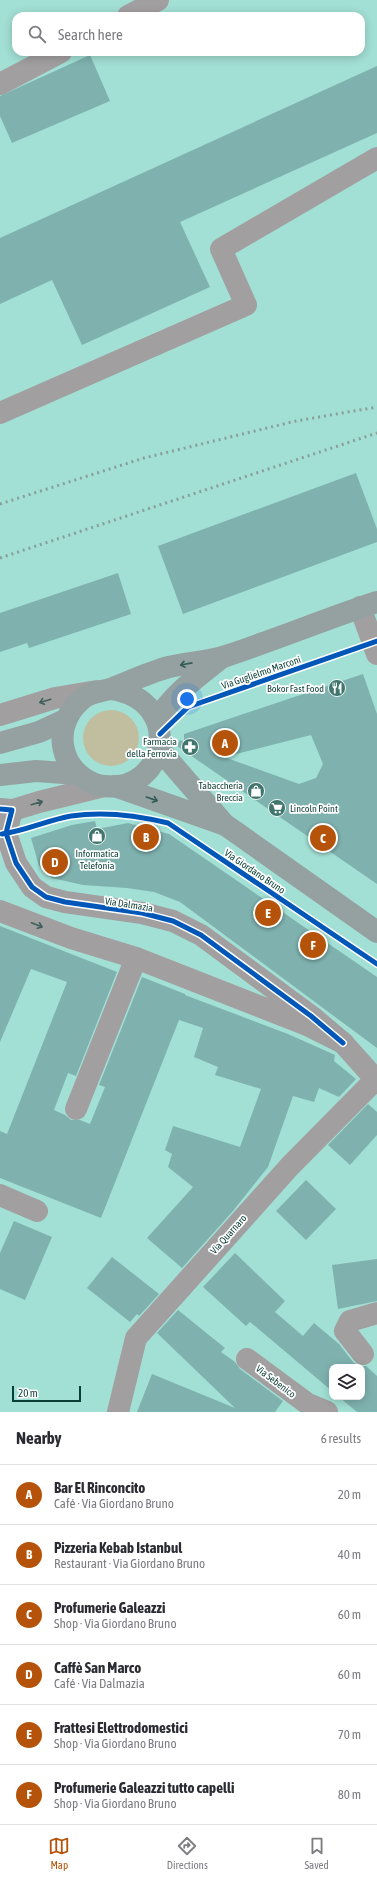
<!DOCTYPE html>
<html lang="en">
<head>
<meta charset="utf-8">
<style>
	:root { --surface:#fff; --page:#f2f2f3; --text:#2b2b33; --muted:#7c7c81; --line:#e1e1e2; --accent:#b45309 }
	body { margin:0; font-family:"Asap Condensed",sans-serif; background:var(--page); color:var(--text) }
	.controls { position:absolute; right:12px; bottom:12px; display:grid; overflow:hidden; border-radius:8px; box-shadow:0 2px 10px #0003 }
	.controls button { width:36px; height:36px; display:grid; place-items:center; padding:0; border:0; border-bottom:1px solid var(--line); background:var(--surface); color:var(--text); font:20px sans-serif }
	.scale { position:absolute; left:12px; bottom:10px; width:69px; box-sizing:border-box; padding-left:4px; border:2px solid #0b3e36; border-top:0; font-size:11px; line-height:14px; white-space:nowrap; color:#0b3e36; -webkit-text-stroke:3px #fff; paint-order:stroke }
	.you { position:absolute; left:187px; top:699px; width:14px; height:14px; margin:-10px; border:3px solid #fff; border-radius:50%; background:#1a73e8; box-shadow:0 0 0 6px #1a73e833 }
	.badge { display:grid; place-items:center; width:26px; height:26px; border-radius:50%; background:var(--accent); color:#fff; font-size:13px; font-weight:700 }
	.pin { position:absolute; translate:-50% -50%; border:2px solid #fff; box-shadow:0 1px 4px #0006 }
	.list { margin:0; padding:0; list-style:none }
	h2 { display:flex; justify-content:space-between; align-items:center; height:52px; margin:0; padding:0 16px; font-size:17px }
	h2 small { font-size:13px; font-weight:400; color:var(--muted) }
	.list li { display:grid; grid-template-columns:26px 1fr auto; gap:12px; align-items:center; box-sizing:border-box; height:60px; padding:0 16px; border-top:1px solid var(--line) }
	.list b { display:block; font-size:15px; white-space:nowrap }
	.list p { margin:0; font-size:13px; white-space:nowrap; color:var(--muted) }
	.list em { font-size:13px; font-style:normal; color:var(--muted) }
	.icon { flex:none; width:22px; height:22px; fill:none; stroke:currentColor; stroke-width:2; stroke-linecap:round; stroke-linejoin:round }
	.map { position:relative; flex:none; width:377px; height:1412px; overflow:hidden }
	.search { position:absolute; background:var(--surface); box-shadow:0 2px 10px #0003; left:12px; right:12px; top:12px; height:44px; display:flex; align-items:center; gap:10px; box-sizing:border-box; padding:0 14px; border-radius:12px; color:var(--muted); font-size:15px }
	.sheet { height:412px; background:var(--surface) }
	nav { display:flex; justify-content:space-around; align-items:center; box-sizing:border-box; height:56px; border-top:1px solid var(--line); background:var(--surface); font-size:11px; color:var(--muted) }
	nav a { display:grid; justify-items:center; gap:2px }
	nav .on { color:var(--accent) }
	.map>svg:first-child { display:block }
	.green { fill:#c1bea0 }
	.building { fill:#7fb2af; fill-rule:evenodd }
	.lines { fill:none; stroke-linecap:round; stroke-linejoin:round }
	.minor { stroke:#a29fa1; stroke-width:22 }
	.major { stroke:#94a1a0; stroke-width:22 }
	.rail { stroke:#889f9c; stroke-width:3; stroke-dasharray:2 4; stroke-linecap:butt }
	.cycleway-casing { stroke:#fff; stroke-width:8 }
	.cycleway { stroke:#0057b8; stroke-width:5 }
	.oneway { stroke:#345c56 }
	.oneway2 { stroke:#40605b }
	.labels { text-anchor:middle; stroke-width:3.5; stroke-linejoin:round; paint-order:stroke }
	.street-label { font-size:10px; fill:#0b3e36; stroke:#fff }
	.poi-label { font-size:10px; fill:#0b3e36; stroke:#fff; text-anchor:end }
</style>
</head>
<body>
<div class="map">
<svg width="377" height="1412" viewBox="0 0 377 1412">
	<rect width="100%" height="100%" fill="#a2dfd4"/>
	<circle class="green" cx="111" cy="738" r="28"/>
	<g class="building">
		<polygon points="90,55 110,101 12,143 0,116 0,96"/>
		<polygon points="377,66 377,133 180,222 210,287 82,345 52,280 0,304 0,238"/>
		<polygon points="356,473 377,529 377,542 183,614 158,546"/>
		<polygon points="118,573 131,614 29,648 27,643 0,652 0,613"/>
		<path d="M363,674L377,714V884L177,746L180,740L184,742V734ZM311,735L323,764L316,778L299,784L224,757Z"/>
		<polygon points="95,821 97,829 128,823 169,834 377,977 377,1048 180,902 154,892 127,888 83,885 52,878 39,866 31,838 72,825"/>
		<polygon points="0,926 117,972 76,1076 68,1073 54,1110 65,1115 71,1120 80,1120 90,1124 105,1087 99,1085 142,977 185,994 185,995 288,1034 335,1055 334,1061 356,1079 339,1097 319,1088 314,1102 293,1096 268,1167 233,1211 182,1268 147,1238 193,1187 168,1167 172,1154 165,1150 173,1126 240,1147 261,1089 215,1075 218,1067 194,1057 203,1028 179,1020 101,1218 0,1178 0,1131 7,1134 67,982 31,969 0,1042"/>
		<polygon points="368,1104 377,1112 377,1135 350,1165 328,1145"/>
		<polygon points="306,1180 336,1209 306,1240 276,1211"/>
		<polygon points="14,1221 52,1237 25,1300 0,1289 0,1253"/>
		<polygon points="235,1253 285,1301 275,1312 303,1336 314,1323 339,1344 353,1362 359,1366 366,1366 377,1376 377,1412 357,1412 339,1397 362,1397 362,1367 332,1367 332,1391 250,1322 246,1326 203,1287"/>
		<polygon points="112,1257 159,1294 139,1316 137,1314 130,1322 87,1288"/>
		<polygon points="377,1259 377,1301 338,1309 332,1265"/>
		<polygon points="178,1310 225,1348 221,1352 235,1362 240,1369 283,1401 275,1412 137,1412 152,1374 235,1408 157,1333"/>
	</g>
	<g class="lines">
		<g class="minor">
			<polyline points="128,16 158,0"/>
			<polyline points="0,84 61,52"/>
			<polyline points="0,413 246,305 221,249 377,158"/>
			<polyline points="360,607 377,654"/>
			<polyline points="0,715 55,698 97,691"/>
			<polyline points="0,809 12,810 6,833 16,863 32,887 46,897 65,902 142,913 173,921 201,935 311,1016 343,1043"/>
			<polyline points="0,814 39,802 104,786"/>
			<polyline points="0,911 71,938 136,958 307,1025 343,1043 377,1081"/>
			<polyline points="76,1109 136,958"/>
			<polyline points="0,1195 37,1211"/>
			<polyline points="363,1354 345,1331 350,1321 377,1313"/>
			<polyline points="247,1359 308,1404 327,1412"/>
			<polyline points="118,1412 136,1338 290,1166 376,1079"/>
		</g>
		<g class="major">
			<path d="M111,689C187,701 166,794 104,786C90,785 75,774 68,761C57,739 63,715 82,699C91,691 102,692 113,688C131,681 150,672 169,667C188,662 208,662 226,656C277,639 326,619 377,602"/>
			<path d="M157,720C173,694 196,678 220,659"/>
			<polyline points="0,743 39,732 65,720"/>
			<polyline points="159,749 224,824 377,932"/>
			<polyline points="0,775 36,771 78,774"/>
			<polyline points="115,786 223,824"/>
		</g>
		<g class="rail">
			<polyline points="0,504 144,458 296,421 377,407"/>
			<polyline points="0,558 377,433"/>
		</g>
		<g class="cycleway-casing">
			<g id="cycleway">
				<polyline points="160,734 188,707 377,641"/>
				<polyline points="0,809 12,810 6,833 16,863 32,887 46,897 65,902 142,913 173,921 201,935 311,1016 343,1043"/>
				<path d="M2,834C25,831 48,820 71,816C104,811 136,815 168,823L377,964"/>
			</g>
		</g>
		<use href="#cycleway" class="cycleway"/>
	</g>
	<defs><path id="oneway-shaft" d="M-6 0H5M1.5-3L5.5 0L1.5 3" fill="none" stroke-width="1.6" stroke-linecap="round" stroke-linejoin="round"/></defs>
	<g class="oneway">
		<use href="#oneway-shaft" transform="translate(186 664) rotate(169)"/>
		<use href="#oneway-shaft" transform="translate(152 799) rotate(19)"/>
	</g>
	<g class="oneway2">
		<use href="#oneway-shaft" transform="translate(45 701) rotate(163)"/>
		<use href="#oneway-shaft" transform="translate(37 803) rotate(-16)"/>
		<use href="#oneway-shaft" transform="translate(37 925) rotate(21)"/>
	</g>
	<defs>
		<g id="restaurant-disc" transform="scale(0.9)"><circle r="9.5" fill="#40766d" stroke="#fff"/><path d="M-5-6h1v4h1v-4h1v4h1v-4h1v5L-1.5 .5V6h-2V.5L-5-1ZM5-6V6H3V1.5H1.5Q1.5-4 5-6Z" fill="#fff"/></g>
		<g id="pharmacy-disc" transform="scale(0.9)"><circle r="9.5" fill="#40766d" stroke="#fff"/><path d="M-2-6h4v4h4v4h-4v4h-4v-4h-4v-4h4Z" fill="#fff"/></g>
		<g id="shop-disc" transform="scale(0.9)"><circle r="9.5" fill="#40766d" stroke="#fff"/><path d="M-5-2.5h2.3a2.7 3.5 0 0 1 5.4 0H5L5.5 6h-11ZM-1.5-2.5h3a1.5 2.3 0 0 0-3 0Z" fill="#fff"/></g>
		<g id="supermarket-disc" transform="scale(0.9)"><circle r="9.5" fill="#40766d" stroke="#fff"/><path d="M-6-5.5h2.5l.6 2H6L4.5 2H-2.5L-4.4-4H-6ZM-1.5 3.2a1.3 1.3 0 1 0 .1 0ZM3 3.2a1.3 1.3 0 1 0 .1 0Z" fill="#fff"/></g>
	</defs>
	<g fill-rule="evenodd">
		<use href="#restaurant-disc" x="337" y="688"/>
		<use href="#pharmacy-disc" x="190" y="747"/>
		<use href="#shop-disc" x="256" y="791"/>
		<use href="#supermarket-disc" x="277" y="808"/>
		<use href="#shop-disc" x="97" y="836"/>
	</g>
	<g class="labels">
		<g class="street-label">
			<text transform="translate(261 672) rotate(-19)" y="4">Via Guglielmo Marconi</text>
			<text transform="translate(255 871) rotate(34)" y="4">Via Giordano Bruno</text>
			<text transform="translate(129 904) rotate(9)" y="4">Via Dalmazia</text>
			<text transform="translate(228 1234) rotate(-48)" y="4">Via Quarnaro</text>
			<text transform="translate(276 1381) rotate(37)" y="4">Via Sebenico</text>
		</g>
		<g class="poi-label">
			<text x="324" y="692">Bokor Fast Food</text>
			<text x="177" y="745">Farmacia<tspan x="177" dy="12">della Ferrovia</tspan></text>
			<text x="243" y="789">Tabaccheria<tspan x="243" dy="12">Breccia</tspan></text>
			<text x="290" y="812" text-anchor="start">Lincoln Point</text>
			<text x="97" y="857" text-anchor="middle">Informatica<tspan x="97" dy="12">Telefonia</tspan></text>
		</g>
	</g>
</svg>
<div class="controls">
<button><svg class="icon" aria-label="layers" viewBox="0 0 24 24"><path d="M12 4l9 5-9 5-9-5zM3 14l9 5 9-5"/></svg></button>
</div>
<div class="scale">20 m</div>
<div class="you"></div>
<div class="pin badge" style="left:225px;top:743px">A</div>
<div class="pin badge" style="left:146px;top:837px">B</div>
<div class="pin badge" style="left:323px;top:838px">C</div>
<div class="pin badge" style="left:55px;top:862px">D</div>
<div class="pin badge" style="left:268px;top:913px">E</div>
<div class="pin badge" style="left:313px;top:945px">F</div>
<div class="search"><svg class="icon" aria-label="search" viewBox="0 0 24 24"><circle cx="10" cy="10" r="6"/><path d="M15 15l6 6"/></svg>Search here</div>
</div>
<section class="sheet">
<h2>Nearby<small>6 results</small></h2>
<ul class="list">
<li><span class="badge">A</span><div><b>Bar El Rinconcito</b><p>Café · Via Giordano Bruno</p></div><em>20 m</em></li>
<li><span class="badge">B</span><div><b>Pizzeria Kebab Istanbul</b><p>Restaurant · Via Giordano Bruno</p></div><em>40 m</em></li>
<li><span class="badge">C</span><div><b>Profumerie Galeazzi</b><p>Shop · Via Giordano Bruno</p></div><em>60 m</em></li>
<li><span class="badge">D</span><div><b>Caffè San Marco</b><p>Café · Via Dalmazia</p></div><em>60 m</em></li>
<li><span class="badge">E</span><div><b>Frattesi Elettrodomestici</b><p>Shop · Via Giordano Bruno</p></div><em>70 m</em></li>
<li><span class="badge">F</span><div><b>Profumerie Galeazzi tutto capelli</b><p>Shop · Via Giordano Bruno</p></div><em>80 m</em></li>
</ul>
</section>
<nav>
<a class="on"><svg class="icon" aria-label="map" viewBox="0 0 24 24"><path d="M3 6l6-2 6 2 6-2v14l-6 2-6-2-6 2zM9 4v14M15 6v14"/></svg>Map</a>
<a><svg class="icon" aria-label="directions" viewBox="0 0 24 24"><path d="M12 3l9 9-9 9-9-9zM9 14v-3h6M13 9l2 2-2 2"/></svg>Directions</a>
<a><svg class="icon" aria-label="saved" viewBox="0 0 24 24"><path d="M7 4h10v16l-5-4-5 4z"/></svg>Saved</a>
</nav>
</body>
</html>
